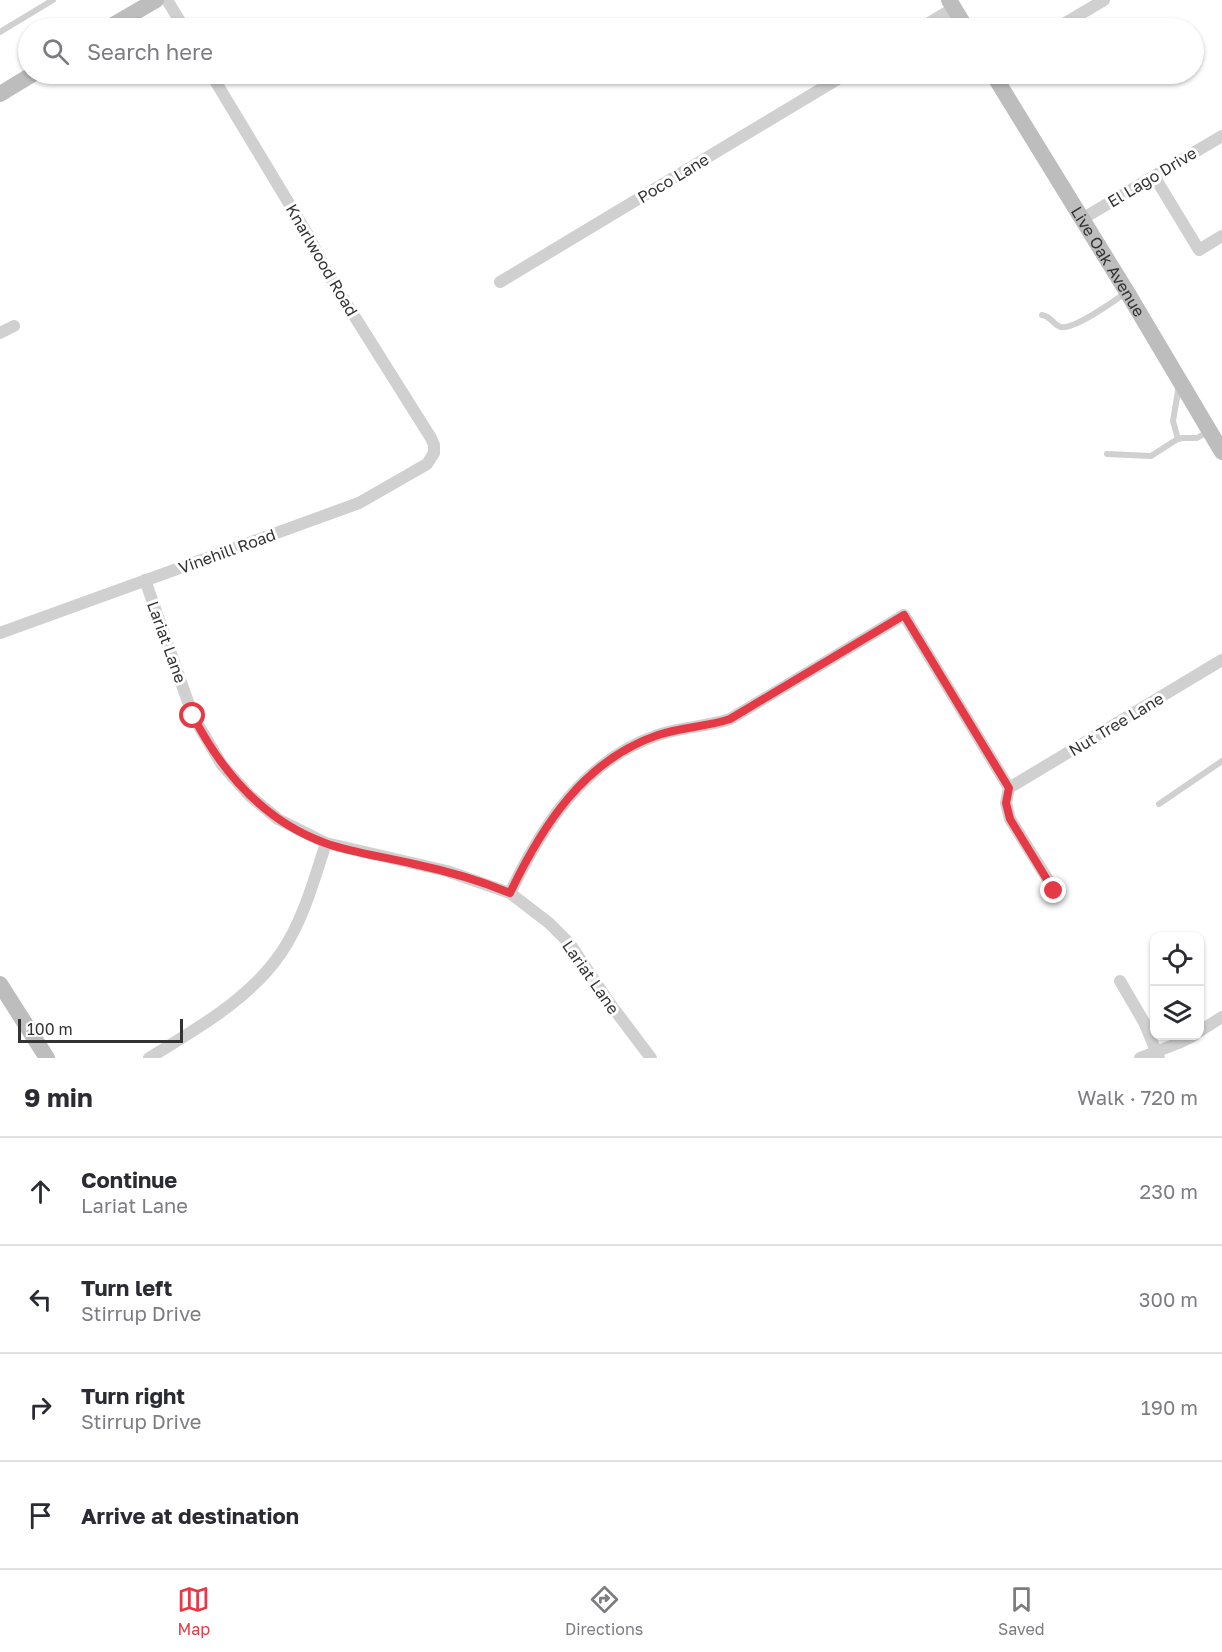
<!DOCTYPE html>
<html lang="en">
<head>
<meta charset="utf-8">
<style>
	:root { --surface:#fff; --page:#f2f2f3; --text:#2b2b33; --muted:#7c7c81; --line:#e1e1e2; --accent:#e63946 }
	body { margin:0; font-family:"Golos Text",sans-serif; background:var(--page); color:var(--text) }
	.controls { position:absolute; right:18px; bottom:18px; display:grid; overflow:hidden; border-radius:12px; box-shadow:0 2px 4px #0004 }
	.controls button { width:54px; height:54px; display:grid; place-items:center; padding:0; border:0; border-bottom:2px solid var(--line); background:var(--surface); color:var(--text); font:30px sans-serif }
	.scale { position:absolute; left:18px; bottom:15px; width:165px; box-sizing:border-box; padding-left:6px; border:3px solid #333; border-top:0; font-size:16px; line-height:21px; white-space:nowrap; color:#333; -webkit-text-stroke:4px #fff; paint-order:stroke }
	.stop { position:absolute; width:18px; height:18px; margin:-14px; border:4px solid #e63946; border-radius:50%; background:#fff }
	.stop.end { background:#e63946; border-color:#fff; box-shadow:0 2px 6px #0008 }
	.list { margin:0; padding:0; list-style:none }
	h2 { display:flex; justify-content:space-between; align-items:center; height:78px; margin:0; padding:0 24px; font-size:26px }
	h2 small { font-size:20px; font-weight:400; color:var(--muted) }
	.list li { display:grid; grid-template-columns:39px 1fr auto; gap:18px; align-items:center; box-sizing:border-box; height:108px; padding:0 24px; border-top:2px solid var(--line) }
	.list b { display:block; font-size:22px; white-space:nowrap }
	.list p { margin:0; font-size:20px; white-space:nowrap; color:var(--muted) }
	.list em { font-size:20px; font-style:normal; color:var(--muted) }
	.icon { flex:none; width:33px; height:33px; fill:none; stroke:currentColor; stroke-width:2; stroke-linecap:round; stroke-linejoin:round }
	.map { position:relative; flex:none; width:1222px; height:1058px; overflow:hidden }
	.search { position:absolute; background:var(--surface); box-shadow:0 2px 4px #0004; left:18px; right:18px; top:18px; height:66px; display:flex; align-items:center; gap:15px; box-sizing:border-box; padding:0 21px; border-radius:33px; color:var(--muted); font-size:22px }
	.sheet { height:510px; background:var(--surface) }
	nav { display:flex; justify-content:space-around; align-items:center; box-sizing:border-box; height:84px; border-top:2px solid var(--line); background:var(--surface); font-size:16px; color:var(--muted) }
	nav a { display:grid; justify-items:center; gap:3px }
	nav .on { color:var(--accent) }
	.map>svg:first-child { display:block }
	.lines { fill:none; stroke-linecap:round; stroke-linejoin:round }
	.lane { stroke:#d0d0d0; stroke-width:6 }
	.street { stroke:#d0d0d0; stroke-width:12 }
	.secondary { stroke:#bdbdbd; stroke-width:16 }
	.route { stroke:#e63946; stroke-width:8 }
	.labels { text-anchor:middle; stroke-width:6; stroke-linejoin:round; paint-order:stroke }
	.street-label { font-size:16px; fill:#333; stroke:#fff }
</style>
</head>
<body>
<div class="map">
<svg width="1222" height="1058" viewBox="0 0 1222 1058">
	<rect width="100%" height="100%" fill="#fff"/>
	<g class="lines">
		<g class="lane">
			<polyline points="0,32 53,0"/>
			<path d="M1042,315C1051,316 1053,325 1061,327C1074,330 1114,301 1127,292"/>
			<polyline points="1178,439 1173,421 1179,385"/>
			<polyline points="1107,454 1151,456 1176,440 1182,438 1197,438 1209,431"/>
			<polyline points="1159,804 1222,761"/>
		</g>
		<g class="street">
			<polyline points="167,0 184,28"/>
			<polyline points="921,28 954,8"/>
			<polyline points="1057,28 1104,0"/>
			<polyline points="1154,176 1199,250 1222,236"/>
			<polyline points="1082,219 1222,136"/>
			<polyline points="500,282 846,74"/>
			<polyline points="0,333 14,326"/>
			<polyline points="145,580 193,716 222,765 250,796 278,819 326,843 447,871 510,893 549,923 570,944 611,1005 651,1058"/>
			<polyline points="0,633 359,503 427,464 434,453 434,445 431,438 331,279 308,235 211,74"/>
			<polyline points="1009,788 1222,660"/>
			<path d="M510,893C542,826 584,760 658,735C681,727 706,727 730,719L904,615L1009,788L1006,803L1010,819L1055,891"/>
			<polyline points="1120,981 1144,1022 1159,1058"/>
			<polyline points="1200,1031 1222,1017"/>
			<path d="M149,1058C196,1029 249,1000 281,953C303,921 314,880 326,843"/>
			<polyline points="1140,1058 1181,1042 1193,1036"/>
		</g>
		<g class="secondary">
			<polyline points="949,0 966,28"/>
			<polyline points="108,28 156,0"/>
			<path id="s1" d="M993,74L1127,292L1222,452"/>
			<polyline points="0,94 33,74"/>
			<polyline points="0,984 47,1058"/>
		</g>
	</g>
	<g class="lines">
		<path class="route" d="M193,716C222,772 264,821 325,843C353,853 385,857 414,864C447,871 479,880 510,893C542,826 584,760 658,735C681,727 706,727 730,719L904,615L1009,788L1006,803L1010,819L1054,891"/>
	</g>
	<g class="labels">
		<g class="street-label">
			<text transform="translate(1152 177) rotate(-31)" y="6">El Lago Drive</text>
			<text transform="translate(673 178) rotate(-31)" y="6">Poco Lane</text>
			<text transform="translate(322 260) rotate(60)" y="6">Knarlwood Road</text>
			<text dy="6" stroke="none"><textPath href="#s1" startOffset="220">Live Oak Avenue</textPath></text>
			<text transform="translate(227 551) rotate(-20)" y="6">Vinehill Road</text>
			<text transform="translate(167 642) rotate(70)" y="6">Lariat Lane</text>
			<text transform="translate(1116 724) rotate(-31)" y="6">Nut Tree Lane</text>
			<text transform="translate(591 977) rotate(55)" y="6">Lariat Lane</text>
		</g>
	</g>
</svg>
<div class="controls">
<button><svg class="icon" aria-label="locate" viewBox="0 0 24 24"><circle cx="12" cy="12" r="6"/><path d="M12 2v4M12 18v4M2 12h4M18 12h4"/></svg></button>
<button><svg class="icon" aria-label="layers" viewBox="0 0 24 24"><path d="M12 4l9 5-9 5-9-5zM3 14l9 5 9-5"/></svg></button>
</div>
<div class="scale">100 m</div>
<div class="stop" style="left:193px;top:716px"></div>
<div class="stop end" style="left:1054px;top:891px"></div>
<div class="search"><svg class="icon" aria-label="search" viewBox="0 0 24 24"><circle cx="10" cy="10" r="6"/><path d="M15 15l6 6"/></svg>Search here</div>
</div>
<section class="sheet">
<h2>9 min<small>Walk · 720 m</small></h2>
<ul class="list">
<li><svg class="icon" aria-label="ahead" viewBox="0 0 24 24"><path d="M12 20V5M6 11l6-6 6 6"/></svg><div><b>Continue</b><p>Lariat Lane</p></div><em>230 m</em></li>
<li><svg class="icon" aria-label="left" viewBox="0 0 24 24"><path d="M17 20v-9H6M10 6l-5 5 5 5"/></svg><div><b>Turn left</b><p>Stirrup Drive</p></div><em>300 m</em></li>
<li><svg class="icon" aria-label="right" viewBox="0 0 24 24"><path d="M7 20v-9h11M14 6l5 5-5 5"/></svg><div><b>Turn right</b><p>Stirrup Drive</p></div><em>190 m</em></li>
<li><svg class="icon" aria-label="arrive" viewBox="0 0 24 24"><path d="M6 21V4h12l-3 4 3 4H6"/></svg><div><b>Arrive at destination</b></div></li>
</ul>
</section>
<nav>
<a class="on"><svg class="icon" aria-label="map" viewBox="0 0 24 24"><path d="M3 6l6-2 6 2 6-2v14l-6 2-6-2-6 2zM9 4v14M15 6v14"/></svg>Map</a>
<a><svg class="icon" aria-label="directions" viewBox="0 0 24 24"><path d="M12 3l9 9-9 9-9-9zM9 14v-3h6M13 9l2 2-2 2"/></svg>Directions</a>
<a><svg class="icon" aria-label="saved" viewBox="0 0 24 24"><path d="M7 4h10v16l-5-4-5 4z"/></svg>Saved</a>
</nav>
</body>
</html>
